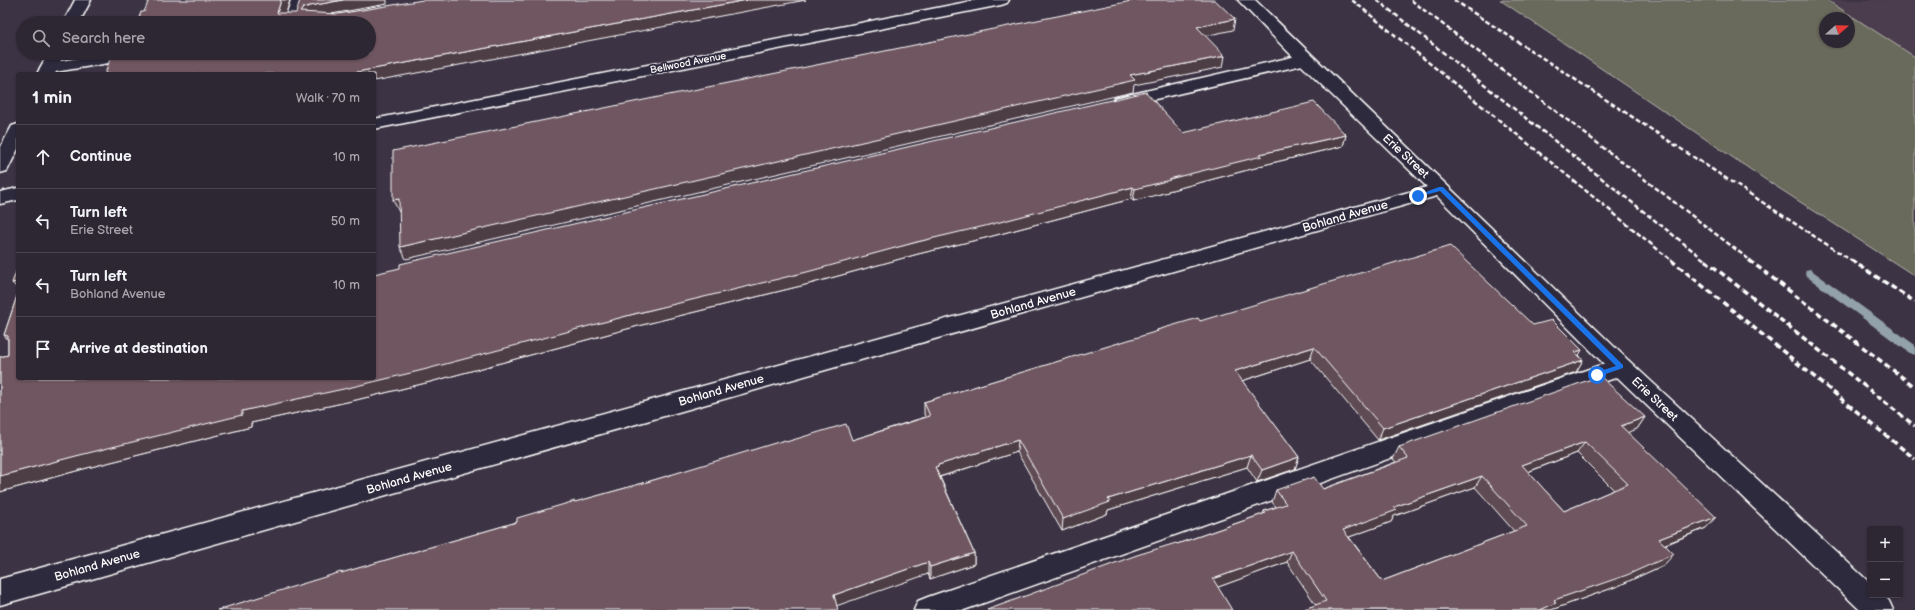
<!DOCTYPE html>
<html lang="en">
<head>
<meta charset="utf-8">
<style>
	:root { --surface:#2d2633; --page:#39323f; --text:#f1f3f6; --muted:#a7a5ac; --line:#48434e }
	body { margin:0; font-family:"Balsamiq Sans",sans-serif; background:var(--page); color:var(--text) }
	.controls { position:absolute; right:12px; bottom:12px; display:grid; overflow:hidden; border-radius:4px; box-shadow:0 1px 3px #0004 }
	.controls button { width:36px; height:36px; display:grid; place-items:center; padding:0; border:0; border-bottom:1px solid var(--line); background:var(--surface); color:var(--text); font:20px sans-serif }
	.compass { position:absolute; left:1819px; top:12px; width:36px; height:36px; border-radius:50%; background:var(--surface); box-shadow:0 1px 3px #0004; rotate:70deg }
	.stop { position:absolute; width:12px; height:12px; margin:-9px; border:3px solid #1a73e8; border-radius:50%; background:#fff }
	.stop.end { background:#1a73e8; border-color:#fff; box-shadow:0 1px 4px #0008 }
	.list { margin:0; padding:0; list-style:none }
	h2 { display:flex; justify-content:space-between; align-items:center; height:52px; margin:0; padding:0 16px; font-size:17px }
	h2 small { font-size:13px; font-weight:400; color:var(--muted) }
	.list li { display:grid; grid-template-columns:26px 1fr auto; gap:12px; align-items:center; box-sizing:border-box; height:64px; padding:0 16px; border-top:1px solid var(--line) }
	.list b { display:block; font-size:15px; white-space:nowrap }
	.list p { margin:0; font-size:13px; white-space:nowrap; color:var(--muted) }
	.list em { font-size:13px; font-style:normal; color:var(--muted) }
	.icon { flex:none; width:22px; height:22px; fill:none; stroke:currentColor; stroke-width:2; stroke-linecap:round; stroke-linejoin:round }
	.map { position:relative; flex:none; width:1915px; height:610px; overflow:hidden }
	.search { position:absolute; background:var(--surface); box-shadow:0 1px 3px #0004; left:16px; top:16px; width:360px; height:44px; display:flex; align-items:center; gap:10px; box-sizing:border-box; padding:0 14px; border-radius:22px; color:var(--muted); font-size:15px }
	.panel { position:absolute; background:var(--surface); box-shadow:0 1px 3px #0004; left:16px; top:72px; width:360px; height:308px; border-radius:4px }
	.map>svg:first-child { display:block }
	.built { fill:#4b3e4d }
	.green { fill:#69695b; stroke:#b4b4ad; fill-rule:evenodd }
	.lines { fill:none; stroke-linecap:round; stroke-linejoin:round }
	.stream { fill:#92a1aa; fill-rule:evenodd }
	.lane-casing { stroke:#fff; stroke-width:3 }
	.street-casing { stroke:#fff; stroke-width:3 }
	.lane { fill:#2f2a3d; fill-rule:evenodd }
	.street { fill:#2f2a3d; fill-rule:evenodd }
	.rail-far1 { stroke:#fff; stroke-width:2.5; stroke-dasharray:5 2.5; stroke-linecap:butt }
	.rail { stroke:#fff; stroke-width:3.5; stroke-dasharray:6 3.5; stroke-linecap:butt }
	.wall { fill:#5f4b53; stroke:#fff; fill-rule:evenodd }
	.shaded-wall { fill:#4e3d44; stroke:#fff }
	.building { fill:#6f5761; stroke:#fff; fill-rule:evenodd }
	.route { fill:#1a73e8 }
	.labels { text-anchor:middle; stroke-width:3.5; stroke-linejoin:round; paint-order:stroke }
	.far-street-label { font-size:10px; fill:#fff; stroke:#2f2a3d }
	.street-label { font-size:12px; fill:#fff; stroke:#2f2a3d }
</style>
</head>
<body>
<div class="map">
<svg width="1915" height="610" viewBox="0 0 1915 610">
	<rect width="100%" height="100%" fill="#3c3344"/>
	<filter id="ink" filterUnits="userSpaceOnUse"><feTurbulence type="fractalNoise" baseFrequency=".025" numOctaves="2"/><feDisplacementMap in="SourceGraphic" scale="8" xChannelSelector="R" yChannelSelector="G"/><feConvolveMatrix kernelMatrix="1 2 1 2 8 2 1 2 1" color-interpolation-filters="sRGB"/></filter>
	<g filter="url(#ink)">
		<polygon class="built" points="1813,0 1915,0 1915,66 1849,18"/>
		<path class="green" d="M1500,0H1827L1915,57V276L1763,178ZM1825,18H1849V42H1825Z"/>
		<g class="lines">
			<polygon class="stream" points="1810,269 1915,345 1915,355 1911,354 1806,276 1805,273 1806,270"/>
			<g class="lane-casing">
				<g id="lane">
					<polygon points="291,0 307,0 300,23 284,23"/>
					<polygon points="109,53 147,53 145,57 49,73 43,72 40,68 43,64"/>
					<polygon points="1305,54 1311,55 1313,59 1311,63 1121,107 1115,106 1112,102 1115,98"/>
					<polygon points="1621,358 1629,361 1633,367 1629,373 964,610 914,610 918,601 928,597"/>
				</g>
			</g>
			<g class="street-casing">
				<g id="street">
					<polygon points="75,0 91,0 79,23 63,23"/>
					<polygon points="977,0 1009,0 1007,3 1001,5 374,129 374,119"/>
					<polygon points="1238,0 1255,0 1629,361 1870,583 1870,595 1883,595 1889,601 1893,610 1860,610 1613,373 1437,196 0,605 0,579 1427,187 1299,63"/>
					<polygon points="48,53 64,53 55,74 37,74"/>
					<polygon points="18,124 18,149 7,171 0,173 0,148 12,126"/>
					<polygon points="18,188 18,200 0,204 0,192"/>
				</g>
			</g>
			<use href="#lane" class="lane"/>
			<use href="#street" class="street"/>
			<g class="rail-far1">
				<polyline points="1352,0 1672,261"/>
				<polyline points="1377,0 1706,261"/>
				<polyline points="1411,0 1751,261"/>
				<polyline points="1454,0 1852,261"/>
			</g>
			<g class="rail">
				<polyline points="1671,260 1915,459"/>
				<polyline points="1705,260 1915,426"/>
				<polyline points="1749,260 1915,387"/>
				<polyline points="1851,260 1915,302"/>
			</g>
		</g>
		<g class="wall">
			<polygon points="1183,133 1346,135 1343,146 1259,166 1259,167 1168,191 1168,192 1133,201 1131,199 985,238 918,254 809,284 642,325 430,382 356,400 251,423 251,427 87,468 0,492 0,357 8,355 8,340 4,335 18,293 18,378"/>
			<polygon points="1200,321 1533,325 1579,355 1583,360 1576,372 1378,440 1310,359 1242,381 1299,457 1295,469 1257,482 1247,467 1108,510 1107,514 1062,531 1017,452 940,477 974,553 974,564 930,579 928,574 342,573 517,522 576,502 647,482 786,442 852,440 925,417 924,414 924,402 1157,332 1157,330"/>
			<path d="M1645,417L1637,429L1627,432L1706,528L1665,545L1664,565L1618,586L1551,610H1302L1316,605L1287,562L1218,587L1177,544L1263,514L1264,511L1276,507L1272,502L1276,490L1323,489L1396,462L1393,459L1399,447ZM1577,453L1614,490L1564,511L1528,472ZM1475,487L1514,531L1382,581L1349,537L1391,522L1394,516Z"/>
		</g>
		<g class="shaded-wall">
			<polygon points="281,0 290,0 283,23 277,13"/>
			<polygon points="343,0 387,0 387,4 315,17 300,12 303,8 310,6"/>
			<polygon points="747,0 806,0 374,81 374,74 346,74"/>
			<polygon points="1235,19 1233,30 1195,38 1197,27"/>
			<polygon points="1225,56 1223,67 1134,85 1133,92 406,259 400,247 1130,75"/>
			<polygon points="1346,135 1343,146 1259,166 1259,167 1168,191 1168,192 1133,201 1135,189 1169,179 1260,154"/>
			<polygon points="1133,187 1131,199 985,238 918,254 809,284 642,325 430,382 356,400 251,423 251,427 87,468 0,492 0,476 242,411 638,313"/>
			<polygon points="399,199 405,211 399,212 393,200"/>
			<polygon points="18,282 18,289 12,283"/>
			<polygon points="1314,347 1310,359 1232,384 1235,371"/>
			<polygon points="1582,350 1575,362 1575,352"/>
			<polygon points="1583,360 1576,372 1378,440 1383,428"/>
			<polygon points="1645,417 1637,429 1613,438 1621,426"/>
			<polygon points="1018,440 1017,452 939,477 935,467 938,465"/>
			<polygon points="1585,442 1577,453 1514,477 1522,465"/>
			<polygon points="1251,455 1247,467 1108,510 1107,514 1062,531 1063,519 1108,499"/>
			<polygon points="1299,457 1295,469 1257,482 1262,470"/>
			<polygon points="1482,476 1475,487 1394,516 1391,522 1338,541 1343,530 1394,507"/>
			<polygon points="1716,517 1706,528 1650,550 1659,539"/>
			<polygon points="1292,551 1287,562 1210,590 1213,579"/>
			<polygon points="974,553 974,564 930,579 930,567"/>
			<polygon points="1674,554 1664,565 1618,586 1551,610 1540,610 1554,600"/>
			<polygon points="928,562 928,574 836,606 834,595"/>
		</g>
		<g class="building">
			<polygon points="149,0 281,0 277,13 296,13 300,0 343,0 310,6 303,8 300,12 338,14 423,0 747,0 346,74 105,74 112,53 369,53 369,23 137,23 141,12 144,12"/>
			<polygon points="1136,0 1215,0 1235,19 1197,27 1225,56 1130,75 1135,80 400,247 399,199 393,200 393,151"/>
			<polygon points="1146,92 1183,133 1314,102 1346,135 1260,154 1262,156 1169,179 1170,180 1135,189 1133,187 985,226 917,242 807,272 638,313 423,370 348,388 242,411 242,415 76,456 0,476 0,357 8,355 8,336 4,335 18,293 18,378 374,378 374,274 400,268 400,264"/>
			<polygon points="1450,246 1533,325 1552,320 1582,350 1575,352 1583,360 1383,428 1314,347 1235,371 1299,457 1262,470 1251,455 1108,499 1110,502 1063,519 1018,440 938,465 939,466 935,467 974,553 930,567 928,562 834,595 838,610 217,610 341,572 341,573 517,522 517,518 575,501 575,502 647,482 785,440 786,442 846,424 852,440 930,416 924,402 1158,331 1157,330 1198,318 1200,321"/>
			<polygon points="18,266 18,282 12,283"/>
			<path d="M1600,376L1645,417L1621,426L1716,517L1659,539L1674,554L1627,575L1554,600L1556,603L1540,610H1302L1326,601L1292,551L1213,579L1232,610H987L1137,555L1176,543L1177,544L1266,513L1264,511L1286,504L1276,490L1314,477L1323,489L1408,458L1399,447ZM1585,442L1628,484L1564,511L1522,465ZM1482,476L1527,526L1382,581L1343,530L1397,510L1394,507Z"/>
		</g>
	</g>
	<polygon class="route" points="1439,187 1443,187 1623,365 1623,368 1597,377 1594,377 1594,373 1616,366 1440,191 1418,197 1415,196"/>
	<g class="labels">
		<g class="far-street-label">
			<text transform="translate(688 62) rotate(-11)" y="4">Bellwood Avenue</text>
		</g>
		<g class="street-label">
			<text transform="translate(1406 156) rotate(43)" y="4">Erie Street</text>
			<text transform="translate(1345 216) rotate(-16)" y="4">Bohland Avenue</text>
			<text transform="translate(1033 303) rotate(-16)" y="4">Bohland Avenue</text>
			<text transform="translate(721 390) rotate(-16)" y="4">Bohland Avenue</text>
			<text transform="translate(1655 399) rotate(43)" y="4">Erie Street</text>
			<text transform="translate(409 478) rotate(-16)" y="4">Bohland Avenue</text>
			<text transform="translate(97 565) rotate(-16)" y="4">Bohland Avenue</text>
		</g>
	</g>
</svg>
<div class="controls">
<button>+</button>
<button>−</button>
</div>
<svg class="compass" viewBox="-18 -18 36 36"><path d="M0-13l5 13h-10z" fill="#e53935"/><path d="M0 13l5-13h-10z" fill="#a7a5ac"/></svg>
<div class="stop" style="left:1597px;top:375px"></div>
<div class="stop end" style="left:1418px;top:196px"></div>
<div class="search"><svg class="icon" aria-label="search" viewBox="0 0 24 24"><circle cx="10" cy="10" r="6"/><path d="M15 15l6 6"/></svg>Search here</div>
<section class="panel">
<h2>1 min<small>Walk · 70 m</small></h2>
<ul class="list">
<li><svg class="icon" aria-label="ahead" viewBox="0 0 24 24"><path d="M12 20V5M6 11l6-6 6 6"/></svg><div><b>Continue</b></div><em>10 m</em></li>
<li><svg class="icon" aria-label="left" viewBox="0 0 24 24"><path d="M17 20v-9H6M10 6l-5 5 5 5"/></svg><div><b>Turn left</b><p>Erie Street</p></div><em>50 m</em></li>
<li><svg class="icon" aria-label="left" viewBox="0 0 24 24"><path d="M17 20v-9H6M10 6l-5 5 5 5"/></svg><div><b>Turn left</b><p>Bohland Avenue</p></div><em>10 m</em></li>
<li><svg class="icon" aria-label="arrive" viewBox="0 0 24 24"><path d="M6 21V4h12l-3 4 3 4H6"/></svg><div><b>Arrive at destination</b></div></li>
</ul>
</section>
</div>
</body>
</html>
